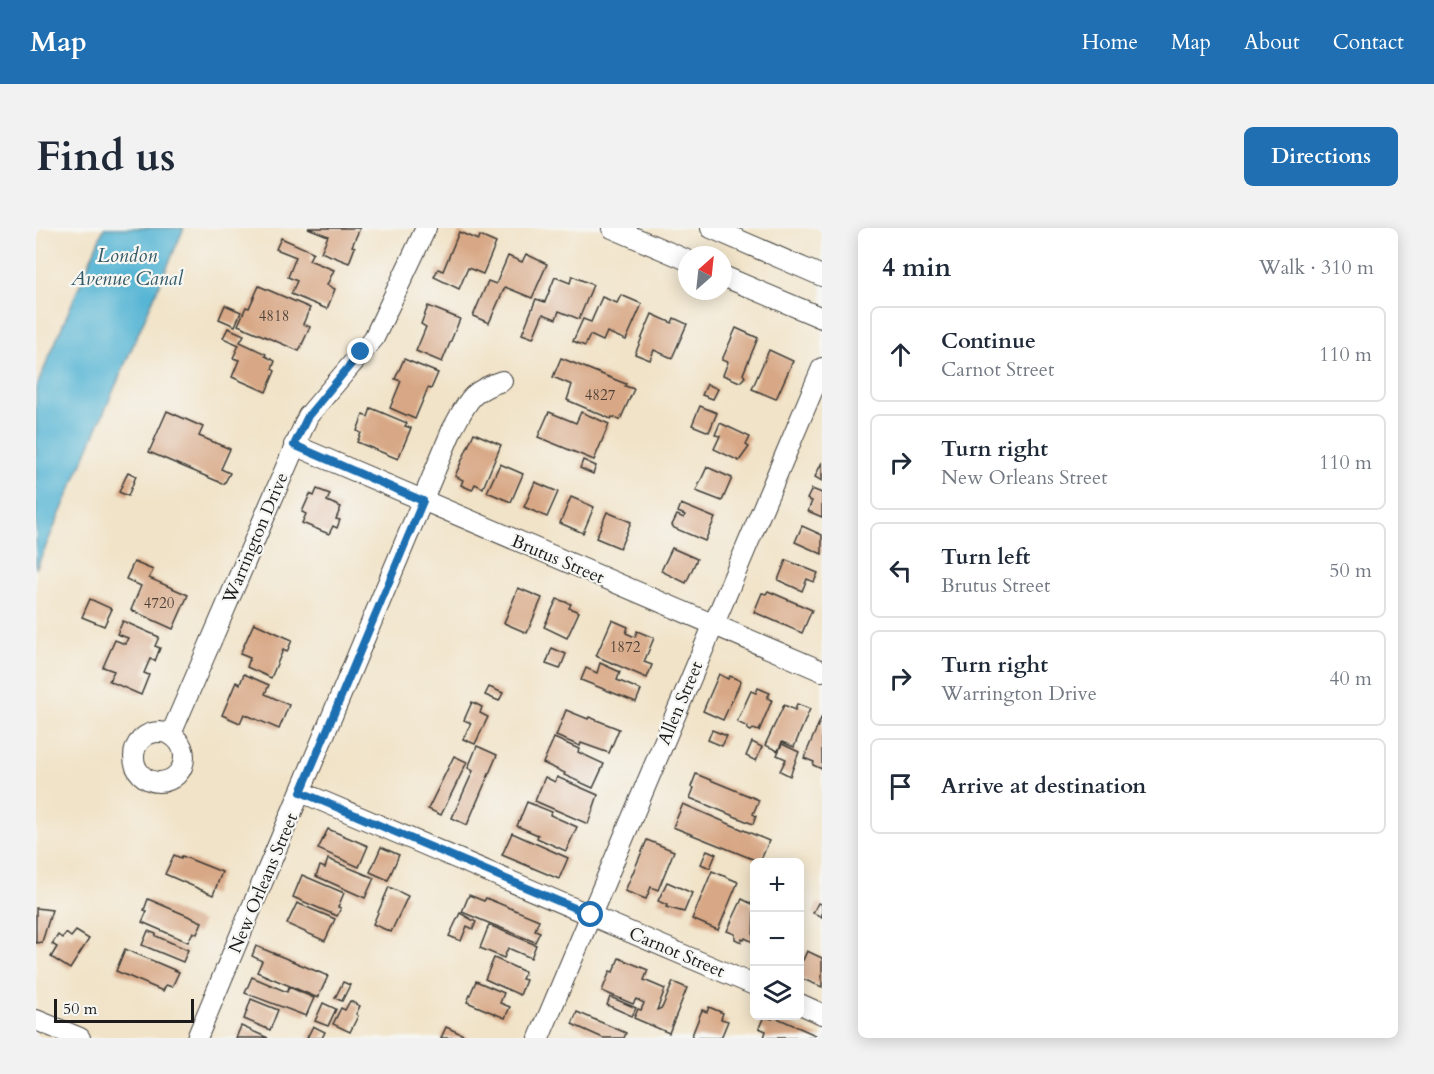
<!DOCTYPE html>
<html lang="en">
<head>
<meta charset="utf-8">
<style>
	:root { --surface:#fff; --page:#f2f2f3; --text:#1f2937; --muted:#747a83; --line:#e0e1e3; --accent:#1f6fb2 }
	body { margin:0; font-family:Cardo,serif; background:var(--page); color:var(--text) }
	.controls { position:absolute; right:18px; bottom:18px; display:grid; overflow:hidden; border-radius:9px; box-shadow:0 3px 15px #0003 }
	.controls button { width:54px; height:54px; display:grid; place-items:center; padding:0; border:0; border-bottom:2px solid var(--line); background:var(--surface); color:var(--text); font:30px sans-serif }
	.compass { position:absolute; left:642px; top:18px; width:54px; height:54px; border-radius:50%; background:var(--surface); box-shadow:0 3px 15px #0003; rotate:27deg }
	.scale { position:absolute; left:18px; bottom:15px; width:140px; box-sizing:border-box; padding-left:6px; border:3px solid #1c1c1c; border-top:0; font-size:16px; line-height:21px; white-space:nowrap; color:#1c1c1c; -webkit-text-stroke:4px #f6f6f2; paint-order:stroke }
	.stop { position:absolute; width:18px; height:18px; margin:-14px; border:4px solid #1f6fb2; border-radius:50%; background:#fff }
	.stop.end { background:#1f6fb2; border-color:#fff; box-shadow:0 2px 6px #0008 }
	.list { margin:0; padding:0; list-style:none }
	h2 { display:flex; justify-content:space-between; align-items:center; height:78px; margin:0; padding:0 24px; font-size:26px }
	h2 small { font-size:20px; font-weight:400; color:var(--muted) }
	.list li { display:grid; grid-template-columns:39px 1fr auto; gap:18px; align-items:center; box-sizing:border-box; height:96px; margin:0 12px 12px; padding:0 12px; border:2px solid var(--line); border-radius:9px }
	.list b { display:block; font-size:22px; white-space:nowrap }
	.list p { margin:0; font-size:20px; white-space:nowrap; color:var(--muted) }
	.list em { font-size:20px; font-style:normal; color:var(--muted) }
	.icon { flex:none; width:33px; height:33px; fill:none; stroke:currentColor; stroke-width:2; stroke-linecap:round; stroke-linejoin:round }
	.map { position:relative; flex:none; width:786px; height:810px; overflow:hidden; border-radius:9px }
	header { display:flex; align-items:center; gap:36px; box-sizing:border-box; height:84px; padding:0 30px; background:var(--accent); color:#fff }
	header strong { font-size:28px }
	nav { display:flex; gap:33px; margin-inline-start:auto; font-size:21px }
	.intro { display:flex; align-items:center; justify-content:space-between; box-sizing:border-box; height:144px; padding:0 36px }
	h1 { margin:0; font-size:42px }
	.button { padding:15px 27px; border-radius:9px; background:var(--accent); color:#fff; font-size:21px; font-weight:700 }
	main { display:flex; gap:36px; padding:0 36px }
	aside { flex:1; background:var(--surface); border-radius:9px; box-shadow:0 3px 15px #0003 }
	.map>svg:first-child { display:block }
	.water { fill:#56b5d4; stroke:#396878; stroke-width:1.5 }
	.building { fill:#d8a886 }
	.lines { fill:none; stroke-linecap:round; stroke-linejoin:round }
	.minor-casing { stroke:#3c3a36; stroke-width:22 }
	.minor { stroke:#fff; stroke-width:20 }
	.route { stroke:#1f6fb2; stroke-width:8 }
	.labels { text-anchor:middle; stroke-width:4.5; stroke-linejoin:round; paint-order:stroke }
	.number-label { font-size:15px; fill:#4b3f36 }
	.street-label { font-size:18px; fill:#1c1c1c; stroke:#f6f6f2 }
	.water-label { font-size:20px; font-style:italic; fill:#335966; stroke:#f6f6f2 }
</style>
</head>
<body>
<header>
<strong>Map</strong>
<nav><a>Home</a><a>Map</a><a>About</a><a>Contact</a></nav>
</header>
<div class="intro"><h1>Find us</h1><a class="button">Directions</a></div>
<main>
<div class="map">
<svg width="786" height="810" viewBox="0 0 786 810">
	<rect width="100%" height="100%" fill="#f6f6f2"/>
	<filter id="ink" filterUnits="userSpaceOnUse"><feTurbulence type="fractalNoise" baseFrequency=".0167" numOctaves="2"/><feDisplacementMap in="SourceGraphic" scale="12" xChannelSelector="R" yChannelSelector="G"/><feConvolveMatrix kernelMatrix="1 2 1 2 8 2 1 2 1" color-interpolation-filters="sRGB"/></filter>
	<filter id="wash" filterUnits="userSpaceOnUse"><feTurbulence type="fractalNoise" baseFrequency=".008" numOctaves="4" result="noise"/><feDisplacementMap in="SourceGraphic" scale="24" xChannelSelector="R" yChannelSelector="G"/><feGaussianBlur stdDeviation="1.35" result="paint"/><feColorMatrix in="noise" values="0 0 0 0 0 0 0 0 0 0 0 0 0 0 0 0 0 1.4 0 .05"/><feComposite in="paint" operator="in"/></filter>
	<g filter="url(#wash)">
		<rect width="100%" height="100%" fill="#f1e3c8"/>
		<polygon class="water" points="68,0 148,0 0,341 0,160"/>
		<g id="blocks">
			<g class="building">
				<polygon points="272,0 324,0 316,18 319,19 313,35 285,24 292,8"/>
				<polygon points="423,4 442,12 444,8 460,15 447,46 432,40 423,61 398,49 402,41 407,43"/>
				<polygon points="245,10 277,24 273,32 298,42 291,57 299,61 291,81 255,66 261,53 252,49 260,29 240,21"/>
				<polygon points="490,26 511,36 496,70 469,59 453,95 437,88 452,53 460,56 472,28 486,34"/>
				<polygon points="536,48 557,57 543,91 523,83 520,91 507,86 497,110 486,106 500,71 509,74 519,49 534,55"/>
				<polygon points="223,58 274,80 267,96 274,99 263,123 202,97 210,79 213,80"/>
				<polygon points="585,67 606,76 590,112 571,104 567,113 554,107 549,118 537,113 547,91 555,94 566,69 581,75"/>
				<polygon points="189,77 205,84 199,98 183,91"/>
				<polygon points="392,78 424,91 406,134 380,123 390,99 385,96"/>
				<polygon points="616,86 636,95 638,90 651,96 636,130 618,122 614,132 599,126"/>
				<polygon points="192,100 208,107 204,114 230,126 229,128 239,133 236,141 239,143 230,164 196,149 203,132 197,130 203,117 187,110"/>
				<polygon points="700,100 722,110 707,146 709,149 704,154 687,147 692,134 686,132"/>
				<polygon points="733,122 757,133 740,171 716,161"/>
				<polygon points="525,130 590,156 589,158 598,161 584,192 576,189 575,191 531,172 536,157 517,149"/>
				<polygon points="368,131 402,145 395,161 392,160 379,191 354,180 365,153 359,151"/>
				<polygon points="671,156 682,161 677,171 666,167"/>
				<polygon points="664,178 681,185 673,204 656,197"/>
				<polygon points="335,180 371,195 369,198 375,200 362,231 321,214 325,205 321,203 327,187 332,189"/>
				<polygon points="131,183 167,199 163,208 194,221 185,241 194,245 188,256 113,224"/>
				<polygon points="513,184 540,195 545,184 573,196 558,232 502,209"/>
				<polygon points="684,195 714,209 710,217 713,219 703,233 678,221 684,208 679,207"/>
				<polygon points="438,205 465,217 447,260 439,256 436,262 425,257 427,252 419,248"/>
				<polygon points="547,232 560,238 557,246 544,240"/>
				<polygon points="786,234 786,253 779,249"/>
				<polygon points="464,236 487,246 475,274 451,264"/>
				<polygon points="671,239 696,250 686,273 660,263"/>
				<polygon points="92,244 100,248 92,268 83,264"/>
				<polygon points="499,254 522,264 511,289 488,279"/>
				<polygon points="281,261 294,266 291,273 305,279 300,291 304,292 301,300 297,298 293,306 266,295 270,286 266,284 274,266 278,268"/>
				<polygon points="776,261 786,265 786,289 772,283 776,273 771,271"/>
				<polygon points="535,269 558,279 547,305 524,295"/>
				<polygon points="645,276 679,290 669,313 638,300 636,297 641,287 648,290 649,287 642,284"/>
				<polygon points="571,284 595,294 584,320 560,310"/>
				<polygon points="766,298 786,307 786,326 759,314"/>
				<polygon points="636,320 661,331 650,355 625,343"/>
				<polygon points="750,332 782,345 778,354 771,351 766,363 742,352"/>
				<polygon points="98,334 117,342 113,350 152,367 137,401 95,382 105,358 90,351"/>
				<polygon points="482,360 506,370 491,405 468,395"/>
				<polygon points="732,363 776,382 766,405 718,384 726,365 730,366"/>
				<polygon points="54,371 76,381 68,398 46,389"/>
				<polygon points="521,371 535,376 533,380 543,384 531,410 508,399"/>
				<polygon points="576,392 592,399 590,405 599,409 601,403 618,410 608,434 616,437 611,450 560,428"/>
				<polygon points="87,393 123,409 119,418 124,420 119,433 114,431 108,445 113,447 105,467 73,453 78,443 67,439 79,412 89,416 92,410 81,406"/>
				<polygon points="218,395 256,412 251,424 247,422 235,450 211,439 214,430 204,426"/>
				<polygon points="516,420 530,426 524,441 510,436"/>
				<polygon points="564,435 584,444 581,452 605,462 600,474 545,452 550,440 561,445"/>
				<polygon points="208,446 233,457 229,466 253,477 243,501 208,486 204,495 186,487 200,454 204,456"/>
				<polygon points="683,446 692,451 694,448 705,453 687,492 667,483"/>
				<polygon points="453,459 467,465 463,473 449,467"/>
				<polygon points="722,460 734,465 731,470 736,472 723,503 717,501 715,503 711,501 712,499 701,494 715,463 720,465"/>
				<polygon points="436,474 446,479 444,485 452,489 439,516 427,511 435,495 428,492"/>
				<polygon points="761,476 774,481 758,519 746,514 742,523 729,517 748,477 759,482"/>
				<polygon points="530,482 552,491 553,489 583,501 573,525 545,515 544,518 520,508"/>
				<polygon points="786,488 786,541 777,537 778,534 768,530"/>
				<polygon points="676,502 691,508 686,518 672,512"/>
				<polygon points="518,510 543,521 542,524 568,536 557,560 528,547 529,545 507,535"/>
				<polygon points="716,514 726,519 720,533 710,528"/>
				<polygon points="746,516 763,524 754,548 744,543 750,531 741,527"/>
				<polygon points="441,518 461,527 431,597 416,590 437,543 432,540"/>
				<polygon points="418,528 431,534 405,587 392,581"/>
				<polygon points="660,546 723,572 717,586 720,588 717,596 654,570 658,560 655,559"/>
				<polygon points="509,549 519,554 521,549 562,567 552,596 499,573"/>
				<polygon points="491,574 516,584 514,587 541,599 530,623 501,610 502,607 481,598"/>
				<polygon points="647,576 733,613 724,634 637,599"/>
				<polygon points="292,601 332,618 323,639 282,621"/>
				<polygon points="476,605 532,630 523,651 466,627"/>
				<polygon points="611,612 638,623 622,662 615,659 610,671 589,663"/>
				<polygon points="345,619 363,627 352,652 334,644"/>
				<polygon points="671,622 680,626 674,640 665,636"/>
				<polygon points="138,627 145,630 146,628 186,644 177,667 129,646"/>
				<polygon points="292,631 338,650 329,670 280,648 284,638 289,640"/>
				<polygon points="676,643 702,654 682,702 656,691"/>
				<polygon points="266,647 308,665 302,679 305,680 301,688 257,669"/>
				<polygon points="631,654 656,665 648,684 630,679 631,677 622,673"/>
				<polygon points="353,659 372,668 355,704 337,696"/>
				<polygon points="433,667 448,673 450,670 503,692 499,702 504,704 499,714 426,684"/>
				<polygon points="112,671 166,694 161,706 157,704 152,714 106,694 111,683 108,682"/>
				<polygon points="706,671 718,677 717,714 709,710 708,712 706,711 705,714 699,711 699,706 691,703"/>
				<polygon points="261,675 299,691 289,713 251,696"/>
				<polygon points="782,675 786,676 786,689 777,685"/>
				<polygon points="0,680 16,682 6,714 0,715"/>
				<polygon points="424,685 440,694 437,701 431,698 425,713 413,708"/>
				<polygon points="453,697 500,717 495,730 472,720 468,730 444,720"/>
				<polygon points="40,703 53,711 34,741 15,729 21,719 16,716 22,707 26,710 30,705 35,709"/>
				<polygon points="112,703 120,706 120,708 152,722 147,734 106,717"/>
				<polygon points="220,718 292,748 282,770 221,744 226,733 216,728"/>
				<polygon points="89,721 143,744 136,759 130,757 127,763 80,743"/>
				<polygon points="771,723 786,730 786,759 764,750 764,731 767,732"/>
				<polygon points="458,730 489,744 486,751 490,752 484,767 449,751"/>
				<polygon points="583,730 612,742 608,752 629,761 621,782 626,780 637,754 651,760 633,805 598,790 602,781 605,782 608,775 600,771 597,776 566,763 574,743 577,744"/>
				<polygon points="216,749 251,764 253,759 278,770 270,788 209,765"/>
				<polygon points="440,753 468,765 464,775 474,779 469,790 431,774"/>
				<polygon points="307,754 314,757 306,773 299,770"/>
				<polygon points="574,769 600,780 596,788 571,777"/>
				<polygon points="215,771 242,782 234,802 208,791"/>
				<polygon points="314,773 324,778 320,786 322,788 314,804 297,796 305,780 309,782"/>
				<polygon points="287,775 300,781 292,798 279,793"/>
				<polygon points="673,779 687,785 685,791 692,793 685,810 655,810 666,782 671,784"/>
				<polygon points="541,784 590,805 588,810 567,810 536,796"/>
				<polygon points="728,788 736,791 737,788 786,810 728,810 730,803 723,800"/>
				<polygon points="205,798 232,810 200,810"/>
				<polygon points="277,798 289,804 286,810 271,810"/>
				<polygon points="410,799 434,810 405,810"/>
			</g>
		</g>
	</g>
	<g filter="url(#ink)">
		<use href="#blocks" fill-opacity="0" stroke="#3c3a36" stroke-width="1.5"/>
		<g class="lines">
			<g class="minor-casing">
				<g id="minor">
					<polyline points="576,0 651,32"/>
					<polyline points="675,0 786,48"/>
					<polyline points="687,48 786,90"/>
					<polyline points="258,217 786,443"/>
					<circle cx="123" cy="529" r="25"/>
					<polyline points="135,506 272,188 338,110 390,0"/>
					<polyline points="265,564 718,757"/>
					<polyline points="764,776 786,786"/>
					<polyline points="0,792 44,810"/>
					<path d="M161,810L416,202C432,173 434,163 466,153"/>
					<polyline points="503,810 786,140"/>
				</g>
			</g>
			<use href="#minor" class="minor"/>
		</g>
	</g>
	<g class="lines" filter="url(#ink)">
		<polyline class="route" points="325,124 272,188 258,217 387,273 265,564 555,687"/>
	</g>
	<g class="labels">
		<g class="number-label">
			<text x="238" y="93">4818</text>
			<text x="564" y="172">4827</text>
			<text x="123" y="380">4720</text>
			<text x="589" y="424">1872</text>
		</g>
		<g class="street-label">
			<text transform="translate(219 310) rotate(-67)" y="6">Warrington Drive</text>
			<text transform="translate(522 331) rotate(23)" y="6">Brutus Street</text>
			<text transform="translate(644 475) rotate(-67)" y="6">Allen Street</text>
			<text transform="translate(227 655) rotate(-67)" y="6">New Orleans Street</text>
			<text transform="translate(641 724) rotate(23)" y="6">Carnot Street</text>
		</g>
		<g class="water-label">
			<text x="91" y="34">London<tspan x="91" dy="23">Avenue Canal</tspan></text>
		</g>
	</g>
</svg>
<div class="controls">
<button>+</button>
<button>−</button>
<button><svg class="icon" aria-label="layers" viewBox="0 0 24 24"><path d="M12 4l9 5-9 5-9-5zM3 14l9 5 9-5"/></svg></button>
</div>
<svg class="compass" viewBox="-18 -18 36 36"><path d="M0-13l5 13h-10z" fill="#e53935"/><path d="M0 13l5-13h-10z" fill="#747a83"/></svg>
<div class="scale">50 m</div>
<div class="stop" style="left:555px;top:687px"></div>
<div class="stop end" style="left:325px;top:124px"></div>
</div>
<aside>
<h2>4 min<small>Walk · 310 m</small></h2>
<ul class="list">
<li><svg class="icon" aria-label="ahead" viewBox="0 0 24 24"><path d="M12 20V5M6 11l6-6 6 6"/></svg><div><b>Continue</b><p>Carnot Street</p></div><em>110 m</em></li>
<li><svg class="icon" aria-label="right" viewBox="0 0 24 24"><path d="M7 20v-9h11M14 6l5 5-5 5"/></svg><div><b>Turn right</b><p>New Orleans Street</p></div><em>110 m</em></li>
<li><svg class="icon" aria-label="left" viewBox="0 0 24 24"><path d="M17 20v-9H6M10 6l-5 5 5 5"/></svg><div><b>Turn left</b><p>Brutus Street</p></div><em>50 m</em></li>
<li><svg class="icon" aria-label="right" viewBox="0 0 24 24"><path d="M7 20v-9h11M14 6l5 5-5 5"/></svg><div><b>Turn right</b><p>Warrington Drive</p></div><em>40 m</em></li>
<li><svg class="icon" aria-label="arrive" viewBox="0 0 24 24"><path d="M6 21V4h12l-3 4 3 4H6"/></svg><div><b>Arrive at destination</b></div></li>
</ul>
</aside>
</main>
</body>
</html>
